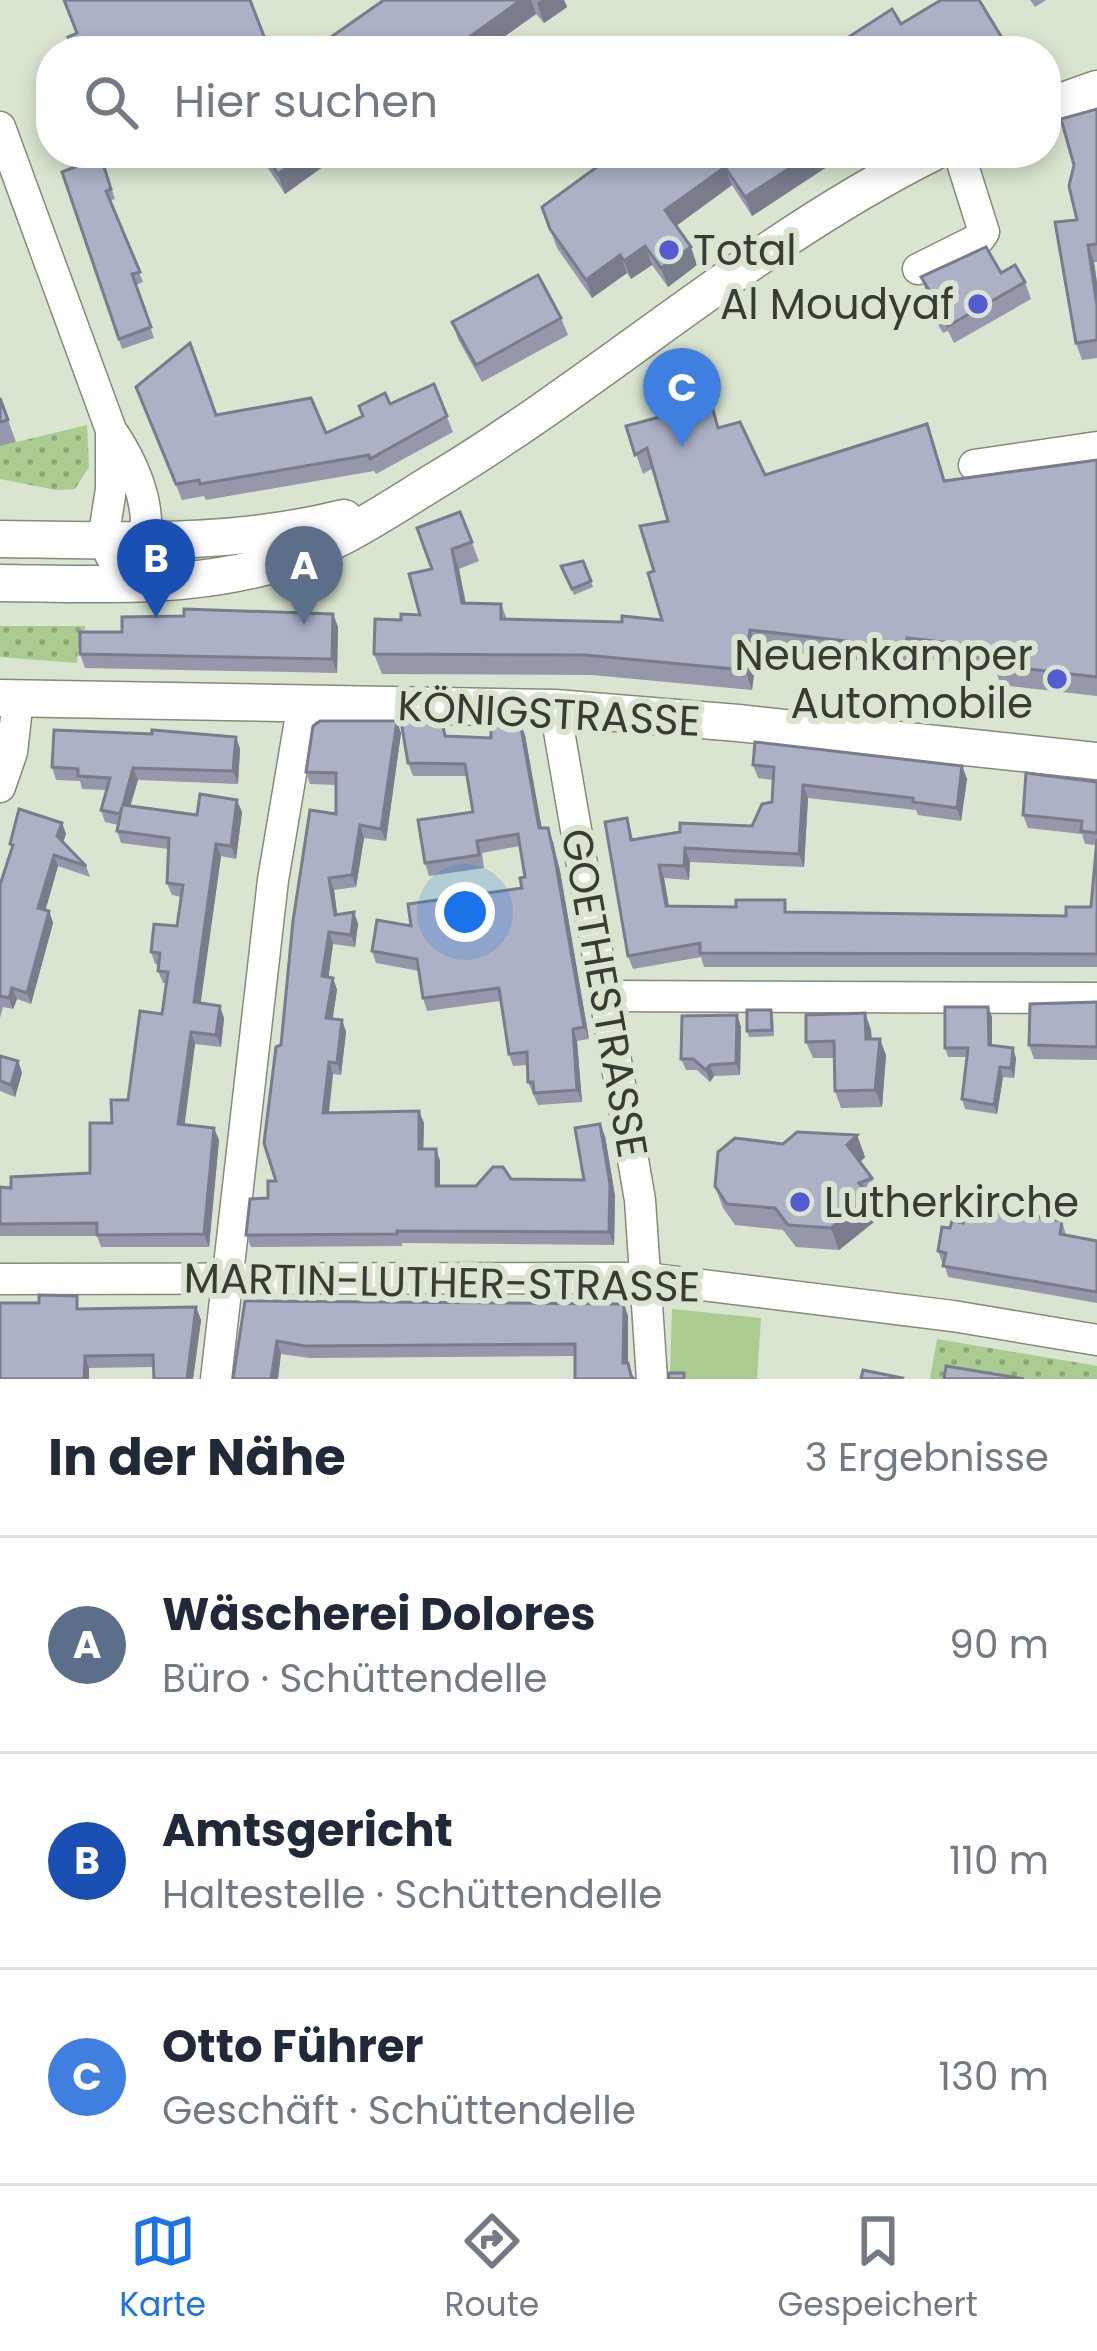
<!DOCTYPE html>
<html lang="de">
<head>
<meta charset="utf-8">
<style>
	:root { --surface:#fff; --page:#f6f6f7; --text:#1f2937; --muted:#747a83; --line:#e0e1e3; --accent:#1a73e8 }
	body { margin:0; font-family:Poppins,sans-serif; background:var(--page); color:var(--text) }
	.you { position:absolute; left:465px; top:912px; width:42px; height:42px; margin:-30px; border:9px solid #fff; border-radius:50%; background:#1a73e8; box-shadow:0 0 0 18px #1a73e833 }
	.badge { display:grid; place-items:center; width:78px; height:78px; border-radius:50%; background:var(--accent); color:#fff; font-size:39px; font-weight:700 }
	.pin { position:absolute; translate:-50% -99px; filter:drop-shadow(0 3px 6px #0008) }
	.pin::after { content:''; position:absolute; top:63px; width:42px; height:36px; background:inherit; clip-path:polygon(0 0,100% 0,50% 100%) }
	.list { margin:0; padding:0; list-style:none }
	h2 { display:flex; justify-content:space-between; align-items:center; height:156px; margin:0; padding:0 48px; font-size:51px }
	h2 small { font-size:39px; font-weight:400; color:var(--muted) }
	.list li { display:grid; grid-template-columns:78px 1fr auto; gap:36px; align-items:center; box-sizing:border-box; height:216px; padding:0 48px; border-top:3px solid var(--line) }
	.list b { display:block; font-size:45px; white-space:nowrap }
	.list p { margin:0; font-size:39px; white-space:nowrap; color:var(--muted) }
	.list em { font-size:39px; font-style:normal; color:var(--muted) }
	.icon { flex:none; width:66px; height:66px; fill:none; stroke:currentColor; stroke-width:2; stroke-linecap:round; stroke-linejoin:round }
	.map { position:relative; flex:none; width:1097px; height:1379px; overflow:hidden }
	.search { position:absolute; background:var(--surface); box-shadow:0 6px 18px #0003; left:36px; right:36px; top:36px; height:132px; display:flex; align-items:center; gap:30px; box-sizing:border-box; padding:0 42px; border-radius:48px; color:var(--muted); font-size:45px }
	.sheet { height:804px; background:var(--surface) }
	nav { display:flex; justify-content:space-around; align-items:center; box-sizing:border-box; height:168px; border-top:3px solid var(--line); background:var(--surface); font-size:33px; color:var(--muted) }
	nav a { display:grid; justify-items:center; gap:6px }
	nav .on { color:var(--accent) }
	.map>svg:first-child { display:block }
	.grass { fill:url(#grass-dots) }
	.park { fill:#abcb90 }
	.lines { fill:none; stroke-linecap:round; stroke-linejoin:round }
	.minor-casing { stroke:#828c79; stroke-width:33 }
	.major-casing { stroke:#828c79; stroke-width:39 }
	.minor { stroke:#fff; stroke-width:30 }
	.major { stroke:#fff; stroke-width:36 }
	.wall { fill:#9498aa }
	.shaded-wall { fill:#787c8b }
	.building { fill:#acb1c6; stroke:#787c8b; stroke-width:3 }
	.poi-dot { fill:#555bd1; stroke:#d9e5d0; stroke-width:4.5 }
	.labels { text-anchor:middle; stroke-width:12; stroke-linejoin:round; paint-order:stroke }
	.poi-label { font-size:42px; fill:#373c34; stroke:#d9e5d0; text-anchor:start }
	.street-label { font-size:42px; fill:#373c34; stroke:#d9e5d0 }
</style>
</head>
<body>
<div class="map">
<svg width="1097" height="1379" viewBox="0 0 1097 1379">
	<defs>
		<pattern id="grass-dots" width="8" height="8" patternUnits="userSpaceOnUse" patternTransform="scale(3)"><rect width="8" height="8" fill="#abcb90"/><path d="M2 2h.1M6 6h.1" fill="none" stroke="#8ca676" stroke-width="1.8" stroke-linecap="round"/></pattern>
	</defs>
	<rect width="100%" height="100%" fill="#d9e5d0"/>
	<g class="grass">
		<polygon points="87,425 89,467 75,489 56,490 0,479 0,446"/>
		<polygon points="0,626 85,626 84,642 78,647 77,663 0,657"/>
		<polygon points="937,1339 1097,1366 1097,1379 930,1379"/>
	</g>
	<polygon class="park" points="672,1309 761,1318 757,1379 670,1379"/>
	<g class="lines">
		<g class="minor-casing">
			<g id="minor">
				<path d="M0,127L111,430C132,460 151,502 145,540C142,555 131,571 125,585"/>
				<polyline points="918,269 980,238 984,232 959,153"/>
				<polyline points="111,435 111,489 103,540 112,558"/>
				<polyline points="974,465 1097,447"/>
				<polyline points="555,708 640,1200 652,1379"/>
				<polyline points="0,787 12,752 18,699"/>
				<polyline points="606,996 1097,998"/>
				<polyline points="0,1279 646,1278 953,1316 1097,1340"/>
				<polyline points="216,1379 273,880 303,703"/>
			</g>
		</g>
		<g class="major-casing">
			<g id="major">
				<polyline points="1046,107 1097,89"/>
				<path d="M0,539C119,540 227,547 344,518"/>
				<path d="M0,583C96,584 186,590 279,563C338,545 389,509 440,478C608,376 756,241 932,153"/>
				<polyline points="0,698 555,708 738,723 1097,761"/>
			</g>
		</g>
		<use href="#minor" class="minor"/>
		<use href="#major" class="major"/>
	</g>
	<g class="wall">
		<polygon points="382,0 564,0 567,7 544,23 536,14 484,51 311,51"/>
		<polygon points="1030,0 1046,0 1035,7"/>
		<polygon points="265,39 269,51 73,51"/>
		<polygon points="1097,109 1097,262 1094,262 1097,283 1097,358 1082,360 1076,343 1077,220"/>
		<polygon points="258,153 342,153 285,194"/>
		<polygon points="616,153 848,153 752,216 732,185 676,226 697,265 668,287 652,265 631,279 627,273 592,298 557,248 542,207"/>
		<polygon points="101,157 115,199 110,201 143,282 136,285 154,338 122,349 62,172"/>
		<polygon points="1001,273 1025,282 1031,299 954,343 948,331 943,333 930,312 924,295 927,294 921,277"/>
		<polygon points="561,318 568,335 482,382 458,339 452,322"/>
		<polygon points="434,384 453,432 376,474 374,471 206,500 204,496 182,500 136,387 216,415 326,433"/>
		<polygon points="0,398 16,442 0,446"/>
		<polygon points="626,426 720,427 765,475 934,444 945,480 1097,460 1097,696 1001,685 994,667 915,658 913,667 757,649 752,690 592,675 382,674 374,654 401,620 420,615 432,569 460,512 479,561 459,569 466,603 501,604 507,619 622,622 662,620 654,571 668,521 653,468 643,474"/>
		<polygon points="583,561 593,587 574,595 561,566"/>
		<polygon points="333,614 338,627 337,673 85,668 80,654 122,632"/>
		<polygon points="401,733 386,841 364,838 356,887 334,890 337,915 354,912 358,924 355,947 333,944 328,977 333,978 337,990 332,1019 342,1020 346,1032 341,1075 333,1074 329,1113 424,1123 423,1149 436,1149 440,1161 440,1186 476,1186 511,1179 584,1180 605,1136 615,1196 614,1245 402,1243 402,1246 251,1247 246,1235 276,1181 281,1045 336,814 336,785 310,784 306,772"/>
		<polygon points="525,735 541,828 553,841 560,871 589,1039 577,1041 582,1102 538,1105 528,1082 527,1065 513,1066 509,1054 500,1001 427,1011 423,998 419,971 376,963 372,951 411,926 522,888 525,877 520,846 482,853 484,868 429,876 425,863 473,812 467,776 413,776 408,763 447,736 491,738"/>
		<polygon points="236,737 240,749 238,784 138,780 130,806 197,815 242,812 236,859 221,856 200,1003 224,1018 221,1047 195,1044 184,1125 219,1140 209,1247 101,1247 97,1236 0,1236 0,1187 11,1188 90,1173 112,1123 128,1100 162,1014 166,983 163,983 158,971 159,965 155,964 151,952 177,926 181,897 172,895 167,883 168,849 121,843 117,831 118,825 105,822 101,810 107,790 82,789 80,781 56,780 52,767"/>
		<polygon points="753,765 962,766 967,779 961,821 918,815 916,810 808,798 804,867 690,862 689,880 664,878 669,906 789,912 1066,916 1091,907 1096,845 1085,844 1082,834 1028,828 1023,815 1097,782 1097,967 704,967 701,957 633,969 628,956 627,818 633,839 752,826 772,802 773,780 758,778"/>
		<polygon points="62,823 66,834 63,842 86,866 90,877 58,866 45,910 49,911 53,923 31,1004 17,999 13,1009 3,1007 0,1018 0,885 12,849 10,844"/>
		<polygon points="1097,1002 1097,1060 1034,1059 1029,1045"/>
		<polygon points="771,1010 773,1016 774,1036 749,1037 747,1031"/>
		<polygon points="865,1013 871,1030 872,1039 886,1055 882,1107 841,1108 835,1091 834,1058 813,1058 806,1042"/>
		<polygon points="737,1015 741,1027 740,1075 714,1076 710,1082 697,1070 686,1070 681,1059"/>
		<polygon points="992,1017 992,1046 1016,1058 1014,1078 1003,1077 997,1114 965,1109 962,1099 967,1057 948,1057 945,1048"/>
		<polygon points="0,1056 18,1061 22,1073 15,1097 0,1091"/>
		<polygon points="857,1135 865,1157 860,1162 872,1178 880,1200 873,1202 879,1218 839,1250 796,1247 783,1230 735,1225 723,1208 715,1186"/>
		<polygon points="1000,1214 1062,1221 1066,1235 1097,1241 1097,1303 948,1277 944,1263 942,1262 938,1251 950,1228"/>
		<polygon points="245,1301 628,1316 628,1363 634,1379 575,1356 310,1358 281,1354"/>
		<polygon points="196,1307 201,1320 193,1379 154,1379 153,1367 89,1368 89,1379 0,1379 81,1308"/>
	</g>
	<g class="shaded-wall">
		<polygon points="521,0 531,0 536,14 484,51 450,51"/>
		<polygon points="541,0 564,0 567,7 544,23 537,3"/>
		<polygon points="308,153 342,153 285,194 278,174"/>
		<polygon points="813,153 848,153 752,216 745,197"/>
		<polygon points="725,167 732,185 672,229 665,210"/>
		<polygon points="1088,245 1094,262 1097,283 1097,306"/>
		<polygon points="645,246 652,265 631,279 624,261"/>
		<polygon points="691,247 697,265 668,287 661,268"/>
		<polygon points="620,255 627,273 592,298 586,280"/>
		<polygon points="452,549 459,569 469,623 462,603"/>
		<polygon points="333,614 338,627 337,673 332,659"/>
		<polygon points="750,630 757,649 752,690 745,670"/>
		<polygon points="907,638 915,658 913,667 906,648"/>
		<polygon points="397,721 401,733 386,841 381,829"/>
		<polygon points="520,722 525,735 544,840 539,828"/>
		<polygon points="236,737 240,749 238,784 233,771"/>
		<polygon points="962,766 967,779 961,821 957,808"/>
		<polygon points="133,768 138,780 127,817 123,805"/>
		<polygon points="803,785 808,798 804,867 799,854"/>
		<polygon points="237,800 242,812 236,859 231,846"/>
		<polygon points="62,823 66,834 61,848 57,836"/>
		<polygon points="360,825 364,838 356,887 352,875"/>
		<polygon points="548,828 560,871 589,1039 584,1027"/>
		<polygon points="216,844 221,856 199,1015 194,1002"/>
		<polygon points="685,848 690,862 689,880 684,866"/>
		<polygon points="54,855 58,866 43,919 38,908"/>
		<polygon points="659,865 664,878 671,919 666,906"/>
		<polygon points="329,878 334,890 339,927 335,915"/>
		<polygon points="49,911 53,923 31,1004 27,993"/>
		<polygon points="354,912 358,924 355,947 351,935"/>
		<polygon points="329,932 333,944 327,989 322,976"/>
		<polygon points="333,978 337,990 331,1030 326,1018"/>
		<polygon points="12,988 17,999 13,1009 9,998"/>
		<polygon points="220,1006 224,1018 221,1047 216,1035"/>
		<polygon points="988,1007 992,1017 992,1055 989,1045"/>
		<polygon points="865,1013 871,1030 872,1056 866,1039"/>
		<polygon points="737,1015 741,1027 740,1075 736,1063"/>
		<polygon points="342,1020 346,1032 341,1075 337,1063"/>
		<polygon points="573,1029 577,1041 582,1102 577,1090"/>
		<polygon points="191,1032 195,1044 183,1137 178,1124"/>
		<polygon points="880,1039 886,1055 882,1107 875,1090"/>
		<polygon points="1013,1048 1016,1058 1014,1078 1011,1068"/>
		<polygon points="18,1061 22,1073 15,1097 11,1085"/>
		<polygon points="329,1062 333,1074 327,1126 323,1113"/>
		<polygon points="710,1065 714,1076 710,1082 706,1070"/>
		<polygon points="1000,1067 1003,1077 997,1114 994,1105"/>
		<polygon points="419,1111 424,1123 423,1161 419,1149"/>
		<polygon points="600,1124 605,1136 615,1196 614,1245 609,1232"/>
		<polygon points="214,1128 219,1140 209,1247 204,1234"/>
		<polygon points="857,1135 865,1157 855,1167 847,1145"/>
		<polygon points="436,1149 440,1161 440,1198 436,1186"/>
		<polygon points="871,1196 879,1218 839,1250 831,1228"/>
		<polygon points="624,1304 628,1316 628,1375 623,1363"/>
		<polygon points="196,1307 201,1320 193,1379 187,1379"/>
		<polygon points="277,1341 281,1354 278,1379 271,1379"/>
		<polygon points="85,1356 89,1368 89,1379 84,1379"/>
	</g>
	<g class="building">
		<polygon points="64,0 250,0 265,39 233,51 73,51 68,37 77,33"/>
		<polygon points="384,0 521,0 450,51 311,51"/>
		<polygon points="941,0 979,0 1010,51 827,51 892,9 901,24"/>
		<polygon points="1097,109 1097,244 1088,245 1097,306 1097,340 1076,343 1055,222 1077,220 1069,186 1074,165 1061,119"/>
		<polygon points="264,153 308,153 278,174"/>
		<polygon points="616,153 813,153 745,197 725,167 665,210 691,247 661,268 645,246 624,261 620,255 586,280 550,229 542,207"/>
		<polygon points="101,157 111,189 106,191 140,272 132,274 151,327 119,339 62,172"/>
		<polygon points="986,247 1001,273 1015,265 1025,282 948,326 942,314 936,317 924,295 930,292 921,277"/>
		<polygon points="538,275 561,318 476,365 452,322"/>
		<polygon points="190,343 216,415 311,398 326,433 363,416 359,406 385,393 390,404 434,384 447,416 370,459 369,455 200,484 199,480 176,484 136,387"/>
		<polygon points="0,398 8,420 0,422"/>
		<polygon points="711,403 718,428 740,422 765,475 927,424 944,481 1097,460 1097,677 994,665 996,648 907,638 906,648 750,630 745,670 585,655 374,654 375,619 401,620 401,614 420,615 409,574 432,569 417,528 460,512 472,542 452,549 462,603 501,604 501,619 622,622 622,616 662,620 648,573 654,571 640,526 668,521 647,448 635,455 626,426"/>
		<polygon points="583,561 591,581 572,589 561,566"/>
		<polygon points="184,609 333,614 332,659 80,654 80,632 122,632 122,617 184,616"/>
		<polygon points="320,721 397,721 381,829 360,825 352,875 329,878 335,915 354,912 351,935 329,932 322,976 333,978 326,1018 342,1020 337,1063 329,1062 323,1113 419,1111 419,1149 436,1149 436,1186 476,1186 493,1167 503,1167 511,1179 584,1180 575,1128 600,1124 610,1184 609,1232 397,1231 397,1234 246,1235 250,1199 268,1198 268,1181 276,1181 264,1143 276,1047 281,1045 293,921 310,810 336,814 336,773 306,772 313,726"/>
		<polygon points="401,721 442,721 445,736 491,738 491,722 520,722 539,828 548,828 555,859 584,1027 573,1029 577,1090 534,1093 533,1082 528,1082 527,1052 509,1054 499,988 423,998 417,959 372,951 377,920 411,926 408,904 522,888 520,878 525,877 518,834 477,841 479,855 425,863 418,820 473,812 465,764 408,763"/>
		<polygon points="54,730 152,734 152,730 236,737 233,771 133,768 123,805 197,815 200,794 237,800 231,846 216,844 194,1002 220,1006 216,1035 191,1032 178,1124 214,1128 204,1234 97,1235 97,1223 0,1224 0,1187 11,1188 11,1177 90,1173 90,1123 112,1123 111,1100 128,1100 140,1011 162,1014 168,972 158,971 160,953 151,952 154,924 177,926 183,885 167,883 169,838 117,831 122,807 120,814 101,810 110,778 78,776 78,769 52,767"/>
		<polygon points="755,742 962,766 957,808 913,802 913,798 803,785 799,854 685,848 684,866 659,865 666,906 736,907 736,900 785,900 785,912 1066,916 1066,907 1091,907 1097,839 1097,954 700,953 700,943 628,956 605,822 627,818 631,840 680,832 680,823 752,826 762,804 772,802 774,767 753,765"/>
		<polygon points="1026,773 1097,782 1097,833 1081,831 1082,821 1023,815"/>
		<polygon points="19,809 62,823 57,836 86,866 54,855 38,908 49,911 27,993 12,988 9,998 0,996 0,885 13,845 10,844"/>
		<polygon points="1097,1002 1097,1047 1029,1045 1030,1004"/>
		<polygon points="945,1007 988,1007 989,1045 1013,1048 1011,1068 1000,1067 994,1105 962,1099 968,1048 945,1048"/>
		<polygon points="747,1010 771,1010 772,1030 747,1031"/>
		<polygon points="865,1013 866,1039 880,1039 875,1090 835,1091 834,1041 806,1042 806,1015"/>
		<polygon points="737,1015 736,1063 710,1065 706,1070 693,1059 681,1059 682,1016"/>
		<polygon points="0,1056 18,1061 11,1085 0,1081"/>
		<polygon points="797,1132 857,1135 847,1145 872,1178 859,1183 871,1196 831,1228 788,1225 775,1208 727,1204 715,1186 718,1152 735,1138 783,1144"/>
		<polygon points="966,1208 1000,1214 1000,1210 1062,1221 1060,1234 1097,1241 1097,1292 943,1266 946,1253 938,1251 942,1227 950,1228 952,1221 963,1223"/>
		<polygon points="39,1295 77,1296 77,1309 196,1307 187,1379 154,1379 153,1355 85,1356 84,1379 0,1379 0,1303 39,1303"/>
		<polygon points="245,1301 624,1304 623,1363 628,1363 631,1376 634,1379 575,1379 575,1344 305,1346 277,1341 271,1379 233,1379"/>
		<polygon points="946,1366 1024,1379 944,1379"/>
		<polygon points="863,1370 902,1378 901,1379 861,1379"/>
		<polygon points="669,1373 684,1373 684,1379 668,1379"/>
	</g>
	<g class="poi-dot">
		<circle cx="669" cy="250" r="12"/>
		<circle cx="978" cy="304" r="12"/>
		<circle cx="1057" cy="679" r="12"/>
		<circle cx="800" cy="1202" r="12"/>
	</g>
	<g class="labels">
		<g class="poi-label">
			<text x="693" y="265">Total</text>
			<text x="954" y="319" text-anchor="end">Al Moudyaf</text>
			<text x="1033" y="670" text-anchor="end">Neuenkamper<tspan x="1033" dy="48">Automobile</tspan></text>
			<text x="824" y="1217">Lutherkirche</text>
		</g>
		<g class="street-label">
			<text transform="translate(549 713) rotate(3)" y="15">KÖNIGSTRASSE</text>
			<text transform="translate(605 993) rotate(80)" y="15">GOETHESTRASSE</text>
			<text transform="translate(442 1282) rotate(1)" y="15">MARTIN-LUTHER-STRASSE</text>
		</g>
	</g>
</svg>
<div class="you"></div>
<div class="pin badge" style="left:304px;top:625px;background:#5c6f8a">A</div>
<div class="pin badge" style="left:156px;top:618px;background:#1a4fb4">B</div>
<div class="pin badge" style="left:682px;top:447px;background:#3f7fe0">C</div>
<div class="search"><svg class="icon" aria-label="search" viewBox="0 0 24 24"><circle cx="10" cy="10" r="6"/><path d="M15 15l6 6"/></svg>Hier suchen</div>
</div>
<section class="sheet">
<h2>In der Nähe<small>3 Ergebnisse</small></h2>
<ul class="list">
<li><span class="badge" style="background:#5c6f8a">A</span><div><b>Wäscherei Dolores</b><p>Büro · Schüttendelle</p></div><em>90 m</em></li>
<li><span class="badge" style="background:#1a4fb4">B</span><div><b>Amtsgericht</b><p>Haltestelle · Schüttendelle</p></div><em>110 m</em></li>
<li><span class="badge" style="background:#3f7fe0">C</span><div><b>Otto Führer</b><p>Geschäft · Schüttendelle</p></div><em>130 m</em></li>
</ul>
</section>
<nav>
<a class="on"><svg class="icon" aria-label="map" viewBox="0 0 24 24"><path d="M3 6l6-2 6 2 6-2v14l-6 2-6-2-6 2zM9 4v14M15 6v14"/></svg>Karte</a>
<a><svg class="icon" aria-label="directions" viewBox="0 0 24 24"><path d="M12 3l9 9-9 9-9-9zM9 14v-3h6M13 9l2 2-2 2"/></svg>Route</a>
<a><svg class="icon" aria-label="saved" viewBox="0 0 24 24"><path d="M7 4h10v16l-5-4-5 4z"/></svg>Gespeichert</a>
</nav>
</body>
</html>
